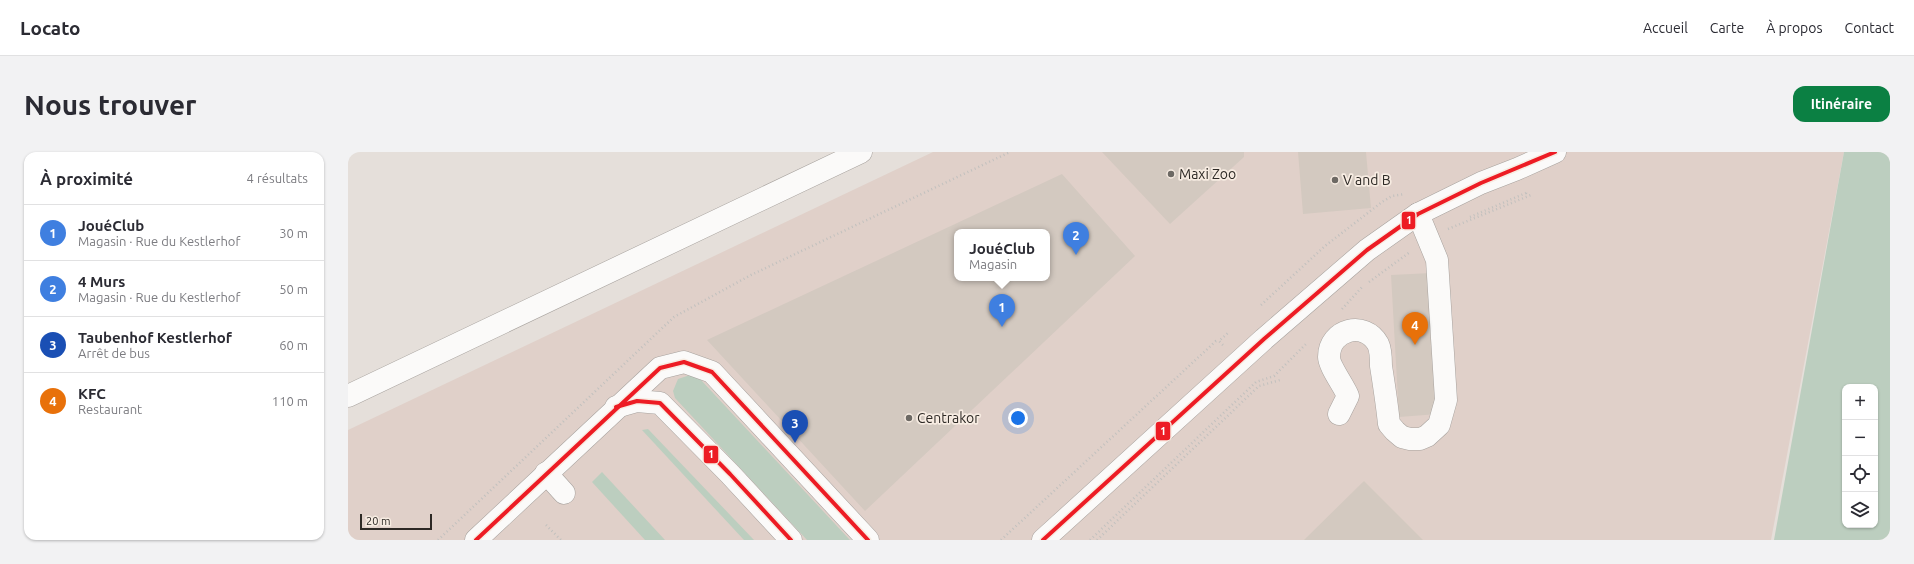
<!DOCTYPE html>
<html lang="fr">
<head>
<meta charset="utf-8">
<style>
	:root { --surface:#fff; --page:#f2f2f3; --text:#2b2b33; --muted:#7c7c81; --line:#e1e1e2; --accent:#0b8043 }
	body { margin:0; font-family:Ubuntu,sans-serif; background:var(--page); color:var(--text) }
	.controls { position:absolute; right:12px; bottom:12px; display:grid; overflow:hidden; border-radius:8px; box-shadow:0 1px 3px #0004 }
	.controls button { width:36px; height:36px; display:grid; place-items:center; padding:0; border:0; border-bottom:1px solid var(--line); background:var(--surface); color:var(--text); font:20px sans-serif }
	.scale { position:absolute; left:12px; bottom:10px; width:72px; box-sizing:border-box; padding-left:4px; border:2px solid #2d2925; border-top:0; font-size:11px; line-height:14px; white-space:nowrap; color:#2d2925; -webkit-text-stroke:3px #f7ece2; paint-order:stroke }
	.you { position:absolute; left:670px; top:266px; width:14px; height:14px; margin:-10px; border:3px solid #fff; border-radius:50%; background:#1a73e8; box-shadow:0 0 0 6px #1a73e833 }
	.badge { display:grid; place-items:center; width:26px; height:26px; border-radius:50%; background:var(--accent); color:#fff; font-size:13px; font-weight:700 }
	.pin { position:absolute; translate:-50% -33px; filter:drop-shadow(0 1px 2px #0008) }
	.pin::after { content:''; position:absolute; top:21px; width:14px; height:12px; background:inherit; clip-path:polygon(0 0,100% 0,50% 100%) }
	.popup { position:absolute; left:606px; top:77px; width:96px; height:52px; box-sizing:border-box; display:grid; place-content:center; border-radius:8px; background:var(--surface); filter:drop-shadow(0 1px 3px #0005); font-size:13px; white-space:nowrap; color:var(--muted) }
	.popup b { font-size:15px; color:var(--text) }
	.popup::after { content:''; position:absolute; left:50%; top:100%; margin-left:-8px; border:8px solid transparent; border-top-color:var(--surface) }
	.list { margin:0; padding:0; list-style:none }
	h2 { display:flex; justify-content:space-between; align-items:center; height:52px; margin:0; padding:0 16px; font-size:17px }
	h2 small { font-size:13px; font-weight:400; color:var(--muted) }
	.list li { display:grid; grid-template-columns:26px 1fr auto; gap:12px; align-items:center; box-sizing:border-box; height:56px; padding:0 16px; border-top:1px solid var(--line) }
	.list b { display:block; font-size:15px; white-space:nowrap }
	.list p { margin:0; font-size:13px; white-space:nowrap; color:var(--muted) }
	.list em { font-size:13px; font-style:normal; color:var(--muted) }
	.icon { flex:none; width:22px; height:22px; fill:none; stroke:currentColor; stroke-width:2; stroke-linecap:round; stroke-linejoin:round }
	.map { position:relative; flex:none; width:1542px; height:388px; overflow:hidden; border-radius:12px }
	header { display:flex; align-items:center; gap:24px; box-sizing:border-box; height:56px; padding:0 20px; background:var(--surface); border-bottom:1px solid var(--line) }
	header strong { font-size:19px }
	nav { display:flex; gap:22px; margin-inline-start:auto; font-size:14px }
	.intro { display:flex; align-items:center; justify-content:space-between; box-sizing:border-box; height:96px; padding:0 24px }
	h1 { margin:0; font-size:28px }
	.button { padding:10px 18px; border-radius:12px; background:var(--accent); color:#fff; font-size:14px; font-weight:700 }
	main { display:flex; gap:24px; padding:0 24px }
	aside { flex:1; background:var(--surface); border-radius:12px; box-shadow:0 1px 3px #0004 }
	.map>svg:first-child { display:block }
	.commercial { fill:#e0d0c9; fill-rule:evenodd }
	.green { fill:#bccebf; fill-rule:evenodd }
	.building { fill:#d3c9c0; fill-rule:evenodd }
	.lines { fill:none; stroke-linecap:round; stroke-linejoin:round }
	.minor-casing { stroke:#a7a29e; stroke-width:23 }
	.major-casing { stroke:#a7a29e; stroke-width:23 }
	.path { stroke:#c1c0be; stroke-width:2.5; stroke-dasharray:1 3; stroke-linecap:butt }
	.minor { stroke:#fbfaf9; stroke-width:22 }
	.major { stroke:#fbfaf9; stroke-width:22 }
	.bus-1-casing { stroke:#f7ece2; stroke-width:7 }
	.bus-1 { stroke:#ed1c24; stroke-width:4 }
	.poi-dot { fill:#6d6964; stroke:#f7ece2; stroke-width:1.5 }
	.labels { text-anchor:middle; stroke-width:3.5; stroke-linejoin:round; paint-order:stroke }
	.poi-label { font-size:14px; fill:#2d2925; stroke:#f7ece2; text-anchor:start }
	.line-badge { stroke:#f7ece2; stroke-width:1.5 }
	.badge-label { font-size:11px; text-anchor:middle; font-weight:bold; fill:#fff }
</style>
</head>
<body>
<header>
<strong>Locato</strong>
<nav><a>Accueil</a><a>Carte</a><a>À propos</a><a>Contact</a></nav>
</header>
<div class="intro"><h1>Nous trouver</h1><a class="button">Itinéraire</a></div>
<main>
<aside>
<h2>À proximité<small>4 résultats</small></h2>
<ul class="list">
<li><span class="badge" style="background:#3f7fe0">1</span><div><b>JouéClub</b><p>Magasin · Rue du Kestlerhof</p></div><em>30 m</em></li>
<li><span class="badge" style="background:#3f7fe0">2</span><div><b>4 Murs</b><p>Magasin · Rue du Kestlerhof</p></div><em>50 m</em></li>
<li><span class="badge" style="background:#1a4fb4">3</span><div><b>Taubenhof Kestlerhof</b><p>Arrêt de bus</p></div><em>60 m</em></li>
<li><span class="badge" style="background:#e8710a">4</span><div><b>KFC</b><p>Restaurant</p></div><em>110 m</em></li>
</ul>
</aside>
<div class="map">
<svg width="1542" height="388" viewBox="0 0 1542 388">
	<rect width="100%" height="100%" fill="#e5dfda"/>
	<path class="commercial" d="M585,0H1496L1423,388H0V278ZM609,80H699V126H609Z"/>
	<g class="green">
		<path d="M1496,0H1542V388H1426ZM1497,235H1527V373H1497Z"/>
		<polygon points="342,223 353,228 502,388 459,388 327,246 325,239 330,227"/>
		<polygon points="300,277 406,388 396,388 294,278"/>
		<polygon points="254,320 317,388 297,388 244,330"/>
	</g>
	<g class="building">
		<polygon points="754,0 896,0 896,5 822,72"/>
		<polygon points="950,0 1018,0 1023,56 955,62"/>
		<path d="M714,22L787,104L517,359L359,188ZM609,80H699V126H609Z"/>
		<polygon points="1083,121 1090,262 1051,265 1043,123"/>
		<polygon points="1016,329 1075,388 956,388"/>
	</g>
	<g class="lines">
		<g class="minor-casing">
			<g id="minor">
				<polyline points="268,255 289,249 312,251 382,322 443,388"/>
				<path d="M991,262L1000,244C996,234 981,214 981,205C981,177 1017,168 1030,192C1033,198 1033,207 1033,214C1036,233 1039,252 1041,272L1047,279L1054,285L1062,287H1072L1079,284L1091,273L1098,248L1089,108L1070,62"/>
				<polyline points="198,321 216,341"/>
				<polyline points="128,388 312,216 336,210 364,220 520,388"/>
				<polyline points="695,388 916,187 1019,98 1070,62 1133,31 1169,17 1207,0"/>
			</g>
		</g>
		<g class="major-casing">
			<polyline id="major" points="0,244 513,0"/>
		</g>
		<g class="path">
			<polyline points="1122,65 1178,41 1177,39"/>
			<polyline points="1100,77 1183,43"/>
			<polyline points="1021,130 1062,100"/>
			<polyline points="913,153 977,94 1034,50 1044,44 1057,42"/>
			<polyline points="994,157 1015,134"/>
			<polyline points="875,193 871,189 881,180"/>
			<polyline points="198,373 213,388"/>
			<polyline points="90,388 326,165 403,123 662,0"/>
			<polyline points="653,388 868,189 871,189"/>
			<polyline points="742,388 908,230 926,224 958,192"/>
			<polyline points="749,388 911,234 932,228"/>
		</g>
		<use href="#minor" class="minor"/>
		<use href="#major" class="major"/>
		<g class="bus-1-casing">
			<g id="bus-1">
				<polyline points="268,255 289,249 312,251 382,322 443,388"/>
				<polyline points="128,388 312,216 336,210 364,220 520,388"/>
				<polyline points="695,388 916,187 1019,98 1070,62 1133,31 1207,0"/>
			</g>
		</g>
		<use href="#bus-1" class="bus-1"/>
	</g>
	<g class="poi-dot">
		<circle cx="823" cy="22" r="4"/>
		<circle cx="987" cy="28" r="4"/>
		<circle cx="561" cy="266" r="4"/>
	</g>
	<g class="labels">
		<g class="poi-label">
			<text x="831" y="27">Maxi Zoo</text>
			<text x="995" y="33">V and B</text>
			<text x="569" y="271">Centrakor</text>
		</g>
	</g>
	<g class="line-badge">
		<rect x="1053" y="59" width="15" height="19" rx="4" fill="#ed1c24"/>
		<rect x="807" y="269" width="16" height="20" rx="4" fill="#ed1c24"/>
		<rect x="355" y="293" width="16" height="19" rx="4" fill="#ed1c24"/>
	</g>
	<g class="badge-label">
		<text x="1061" y="72">1</text>
		<text x="815" y="283">1</text>
		<text x="363" y="306">1</text>
	</g>
</svg>
<div class="controls">
<button>+</button>
<button>−</button>
<button><svg class="icon" aria-label="locate" viewBox="0 0 24 24"><circle cx="12" cy="12" r="6"/><path d="M12 2v4M12 18v4M2 12h4M18 12h4"/></svg></button>
<button><svg class="icon" aria-label="layers" viewBox="0 0 24 24"><path d="M12 4l9 5-9 5-9-5zM3 14l9 5 9-5"/></svg></button>
</div>
<div class="scale">20 m</div>
<div class="you"></div>
<div class="pin badge" style="left:654px;top:175px;background:#3f7fe0">1</div>
<div class="popup"><b>JouéClub</b>Magasin</div>
<div class="pin badge" style="left:728px;top:103px;background:#3f7fe0">2</div>
<div class="pin badge" style="left:447px;top:291px;background:#1a4fb4">3</div>
<div class="pin badge" style="left:1067px;top:193px;background:#e8710a">4</div>
</div>
</main>
</body>
</html>
